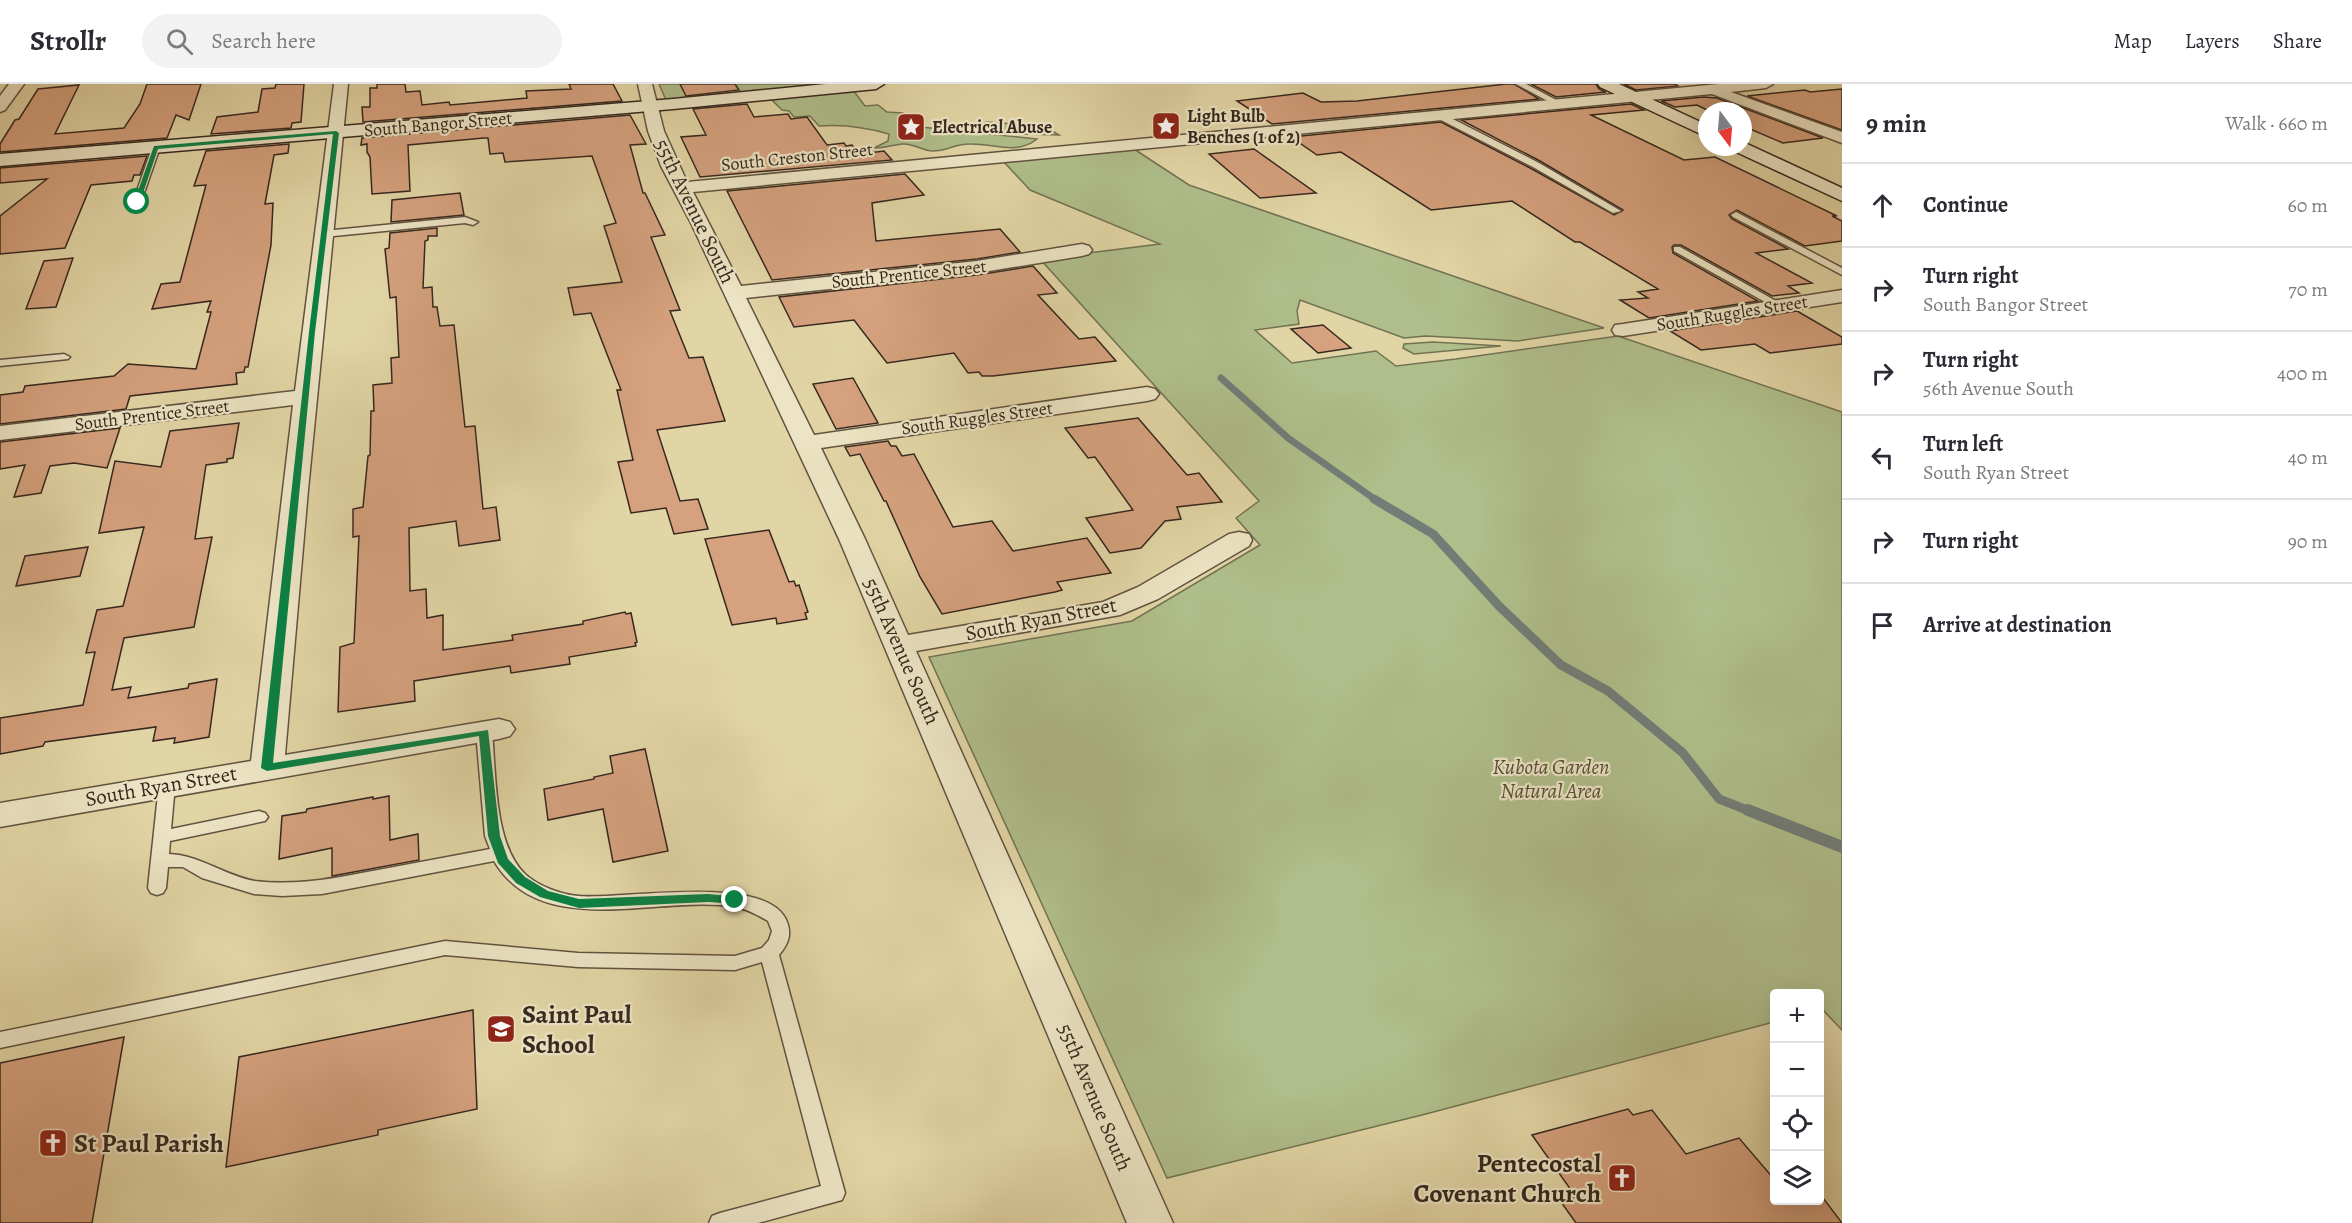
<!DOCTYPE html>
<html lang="en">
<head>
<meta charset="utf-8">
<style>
	:root { --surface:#fff; --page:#f2f2f3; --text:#2b2b33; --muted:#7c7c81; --line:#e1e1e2 }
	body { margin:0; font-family:Alegreya,serif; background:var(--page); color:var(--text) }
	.controls { position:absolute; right:18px; bottom:18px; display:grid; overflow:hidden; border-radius:6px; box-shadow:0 6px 24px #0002 }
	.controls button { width:54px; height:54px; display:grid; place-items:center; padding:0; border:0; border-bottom:2px solid var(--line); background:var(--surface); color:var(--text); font:30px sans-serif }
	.compass { position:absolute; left:1698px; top:18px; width:54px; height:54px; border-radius:50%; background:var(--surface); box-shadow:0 6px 24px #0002; rotate:164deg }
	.stop { position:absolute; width:18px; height:18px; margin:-14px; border:4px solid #0b8043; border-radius:50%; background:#fff }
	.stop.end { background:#0b8043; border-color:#fff; box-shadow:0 2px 6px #0008 }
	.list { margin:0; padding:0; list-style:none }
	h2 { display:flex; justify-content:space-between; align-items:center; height:78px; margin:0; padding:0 24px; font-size:26px }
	h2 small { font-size:20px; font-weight:400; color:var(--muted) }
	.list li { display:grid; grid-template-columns:39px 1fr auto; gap:18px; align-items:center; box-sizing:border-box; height:84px; padding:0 24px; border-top:2px solid var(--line) }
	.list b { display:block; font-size:22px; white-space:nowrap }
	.list p { margin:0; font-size:20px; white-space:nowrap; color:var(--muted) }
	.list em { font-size:20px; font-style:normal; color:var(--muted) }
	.icon { flex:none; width:33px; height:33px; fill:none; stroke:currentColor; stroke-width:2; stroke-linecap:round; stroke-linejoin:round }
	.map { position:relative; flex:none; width:1842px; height:1139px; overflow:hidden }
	header { display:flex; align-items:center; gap:36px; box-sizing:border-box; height:84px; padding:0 30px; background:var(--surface); border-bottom:2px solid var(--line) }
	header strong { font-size:28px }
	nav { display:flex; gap:33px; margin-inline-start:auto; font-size:21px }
	.search { width:420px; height:54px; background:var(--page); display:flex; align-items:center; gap:15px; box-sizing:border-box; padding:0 21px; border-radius:33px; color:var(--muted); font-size:22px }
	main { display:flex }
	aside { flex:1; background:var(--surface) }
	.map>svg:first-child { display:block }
	.green { fill:#afbe8a; stroke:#727354; stroke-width:1.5 }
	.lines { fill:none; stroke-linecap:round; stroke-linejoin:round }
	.stream-far2 { stroke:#727d78; stroke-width:7 }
	.stream-far1 { stroke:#727d78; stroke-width:9 }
	.stream { stroke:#727d78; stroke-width:12 }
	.building { fill:#d5a17e; stroke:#36281f; stroke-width:1.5 }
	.lane-casing { stroke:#615340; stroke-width:3 }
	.street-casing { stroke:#615340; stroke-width:3 }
	.secondary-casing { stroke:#36281f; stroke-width:3 }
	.lane { fill:#ece4c4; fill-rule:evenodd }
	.street { fill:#ece4c4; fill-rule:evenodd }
	.secondary { fill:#ece4c4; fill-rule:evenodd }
	.route { fill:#0b8043 }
	.labels { text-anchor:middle; stroke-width:4.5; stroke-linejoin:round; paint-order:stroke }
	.far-poi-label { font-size:18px; font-weight:bold; fill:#36281f; stroke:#ece4c4; text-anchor:start }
	.far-street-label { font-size:18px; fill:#36281f; stroke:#ece4c4 }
	.street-label { font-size:21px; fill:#36281f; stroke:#ece4c4 }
	.park-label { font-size:21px; font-style:italic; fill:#544e3a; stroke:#ece4c4 }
	.near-poi-label { font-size:26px; font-weight:bold; fill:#36281f; stroke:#ece4c4; text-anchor:start }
</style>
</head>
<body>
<header>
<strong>Strollr</strong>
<div class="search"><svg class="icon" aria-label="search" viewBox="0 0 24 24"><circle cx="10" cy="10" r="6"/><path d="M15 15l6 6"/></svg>Search here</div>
<nav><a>Map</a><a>Layers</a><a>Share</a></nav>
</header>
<main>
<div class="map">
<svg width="1842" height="1139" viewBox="0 0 1842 1139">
	<rect width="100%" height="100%" fill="#e2d5a5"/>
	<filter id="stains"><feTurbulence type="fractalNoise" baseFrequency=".00333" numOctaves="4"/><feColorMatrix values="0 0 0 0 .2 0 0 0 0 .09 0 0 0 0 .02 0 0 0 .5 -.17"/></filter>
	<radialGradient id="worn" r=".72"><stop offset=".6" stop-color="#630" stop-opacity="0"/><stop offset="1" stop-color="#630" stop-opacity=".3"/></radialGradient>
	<g class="green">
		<polygon points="659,0 839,0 666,16"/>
		<path d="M853,6L865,22L878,21L887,28L903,29L911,42L1037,55C1014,74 986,55 960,61C950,63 944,67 933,67C922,67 914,59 902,60C892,61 886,64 874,64L888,57L889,50C865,43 844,40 819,42L810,32L794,33L789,27L782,26L770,14Z"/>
		<polygon points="986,38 1044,42 1059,51 1020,50 978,44"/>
		<polygon points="1134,65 1189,101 1604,244 1518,257 1426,252 1404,254 1300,216 1297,227 1299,240 1255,246 1292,279 1376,267 1396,282 1456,275 1618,252 1842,328 1842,946 1822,925 1820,926 1820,910 1774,910 1774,938 1422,1031 1167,1094 929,573 1132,537 1260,461 1236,434 1259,417 1040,175 1160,160 1030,106 1004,78"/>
		<polygon points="1433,258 1501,262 1414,270 1403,264 1404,260"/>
	</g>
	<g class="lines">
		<polyline class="stream-far2" points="1221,294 1288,354 1376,416"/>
		<polyline class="stream-far1" points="1374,415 1433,450 1499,522 1561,581 1608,607 1683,669 1719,715 1752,728"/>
		<polyline class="stream" points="1748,726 1842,763"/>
	</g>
	<g class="building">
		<polygon points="147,0 201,0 189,36 176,31 167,54 0,68 0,60 15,36 19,35 38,5 79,1 55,50 124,44 140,20"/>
		<polygon points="276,0 304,0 301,38 292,39 291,44 211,50 217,33 258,28 262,5 275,4"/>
		<polygon points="377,0 405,0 406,8 420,7 422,21 449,18 450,21 527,14 526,7 571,5 569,0 613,0 622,17 363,38 362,23 370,23 370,4 377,4"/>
		<polygon points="680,0 735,0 739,6 686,12"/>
		<polygon points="1506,0 1514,0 1539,15 1272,40 1237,17 1303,9 1321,18 1357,17"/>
		<polygon points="1531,0 1596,0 1599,5 1606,8 1556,13"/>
		<polygon points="1624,0 1675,0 1678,2 1636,6"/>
		<polygon points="1842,5 1842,46 1747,12 1805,6 1810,8"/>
		<polygon points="1704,13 1717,14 1823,54 1783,59 1743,42 1743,27 1709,27 1697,21 1675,23 1661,17"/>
		<polygon points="747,20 754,33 788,30 791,35 807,33 827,61 844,59 846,62 852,61 860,70 884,67 892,76 700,93 681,53 706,51 693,25"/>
		<polygon points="1631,20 1644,26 1591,31 1684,76 1715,73 1837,132 1832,132 1842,137 1842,157 1805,162 1737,126 1729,131 1732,135 1788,165 1756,169 1812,199 1788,202 1799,209 1772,212 1681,161 1674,161 1672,163 1673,169 1758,217 1649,234 1620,216 1648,214 1638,208 1658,205 1580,158 1575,158 1512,117 1431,126 1341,68 1317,71 1291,53 1441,38 1532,85 1614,131 1623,126 1540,77 1461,36"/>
		<polygon points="630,31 646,60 630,61 643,109 645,109 665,151 651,153 680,226 670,227 689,274 703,273 725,337 657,346 680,417 698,415 708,445 674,450 666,424 631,429 618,378 633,376 617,306 621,306 591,229 574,231 568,204 622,198 604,142 616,139 592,72 505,78 503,69 490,70 488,54 484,54 408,61 410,107 372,110 370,73 367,68 367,60 361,61 362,54"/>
		<polygon points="289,60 288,69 274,71 265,120 273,119 271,161 248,283 245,283 244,288 236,289 237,300 130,312 126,325 0,340 0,311 23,308 25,302 114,292 128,280 196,285 211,228 207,228 211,217 152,225 161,200 180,198 206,101 194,102 206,67"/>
		<polygon points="1254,65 1316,109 1260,114 1209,70"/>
		<polygon points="147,72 140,91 134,91 132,97 91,101 65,164 0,170 0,132 47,95 0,99 0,84"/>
		<polygon points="905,90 924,111 872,119 876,157 1000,145 1020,168 977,175 772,196 727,107"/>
		<polygon points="460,109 464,131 391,138 392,116"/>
		<polygon points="437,144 437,152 428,152 428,156 425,157 423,204 432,203 433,223 437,223 440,242 454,241 465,343 475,342 483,425 496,423 500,456 459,462 456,437 409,444 410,507 426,505 427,534 443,531 443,566 513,556 512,551 583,540 583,537 625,528 626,530 631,529 637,558 635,559 636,562 569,573 570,580 511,589 510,582 414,597 415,617 338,628 340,563 354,559 359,452 353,453 353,425 363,423 368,372 370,371 371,327 374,327 373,301 392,299 391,274 399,273 396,213 390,214 385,165 389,164 390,149"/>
		<polygon points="73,174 56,223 26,225 44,177"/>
		<polygon points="1033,182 1057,209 1038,211 1079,255 1095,253 1116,277 993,292 982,292 979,288 968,289 954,269 887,279 854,236 794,243 779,213 977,191"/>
		<polygon points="1797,227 1842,253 1842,260 1770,269 1755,260 1701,266 1670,247"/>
		<polygon points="1323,241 1351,264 1318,269 1291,245"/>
		<polygon points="853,294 878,339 836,345 813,300"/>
		<polygon points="1138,334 1187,391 1199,389 1222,418 1177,423 1181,435 1165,437 1141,464 1110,469 1086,434 1133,426 1095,373 1088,374 1065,344"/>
		<polygon points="239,339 233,374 227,375 227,378 206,381 195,455 212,453 194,543 124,554 112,606 131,603 128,614 188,604 189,600 217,595 209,653 174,659 175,654 153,657 156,643 45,658 43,662 0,670 0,634 83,621 95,568 86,569 97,526 123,522 144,443 99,449 115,377 161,383 170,347"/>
		<polygon points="120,344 107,384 74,379 50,382 41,409 14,413 25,381 0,385 0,358"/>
		<polygon points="888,357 891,362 896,362 902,372 914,370 953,443 992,437 1013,467 1087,454 1111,489 1057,498 1062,506 1055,508 942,530 920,493 886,417 884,417 860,370 850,372 845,363"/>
		<polygon points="769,446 789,498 794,497 796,502 799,501 808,528 805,529 807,535 777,540 776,534 732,541 705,455"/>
		<polygon points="88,463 80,492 16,502 25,472"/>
		<polygon points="645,665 668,767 613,778 603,725 548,736 544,705 594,695 594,693 613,689 610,672"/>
		<polygon points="389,712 390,756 418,750 419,776 332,792 332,764 279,775 282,732 306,728 307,725 373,713 373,715"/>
		<polygon points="473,926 477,1025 378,1046 378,1051 226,1083 239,973"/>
		<polygon points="124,953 92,1139 0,1139 0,979"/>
		<polygon points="1628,1025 1633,1031 1652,1026 1686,1070 1739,1054 1774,1095 1774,1116 1820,1116 1820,1110 1842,1139 1576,1139 1561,1118 1576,1113 1532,1051"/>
	</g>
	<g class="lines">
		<g class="lane-casing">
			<g id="lane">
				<polygon points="1516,0 1526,0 1562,19 1555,21"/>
				<polygon points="1435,29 1441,29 1539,79 1621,127 1613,129 1533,83 1435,33"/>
				<polygon points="153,61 160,63 141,118 134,120 133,118"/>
				<polygon points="1736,128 1842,184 1842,191 1733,133 1731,131"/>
				<polygon points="465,133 478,138 473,141 465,139 324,153 319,150 324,147"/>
				<polygon points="1674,163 1680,163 1783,221 1774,223 1674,167"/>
				<polygon points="64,270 70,273 68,275 0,282 0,276"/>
				<path d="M484,643L492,648C496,690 494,761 525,790C538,802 562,811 579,812C622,816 769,788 787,838C792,851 788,860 779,871L845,1109L842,1116L758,1139H709L712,1132L720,1129L821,1102L762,878L735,886L578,883L445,871L0,964V948L445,857L578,869L735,872L762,864L769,856L772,847L768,837C758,831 747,825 735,823C660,810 542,858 494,777L322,810L282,812L254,810L202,794L183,783H168L166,804L163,809L157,811L151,809L148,804L159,701L161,697H173L175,701L171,745L259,727L265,729L268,733L265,737L170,757L169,770C200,771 225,792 255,797C297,802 337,794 378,786C415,779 453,772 490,765L485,752L476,648Z"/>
			</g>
		</g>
		<g class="street-casing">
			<g id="street">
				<polygon points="9,0 24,0 5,26 0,28 0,12"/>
				<polygon points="334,0 348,0 308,406 285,671 499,635 510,638 515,645 510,652 499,655 0,743 0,719 251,677 293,321 0,356 0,342 295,307"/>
				<polygon points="638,0 652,0 664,47 687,98 1719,0 1773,0 1766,4 1731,8 1842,48 1842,59 1712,10 693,108 741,202 977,177 1082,160 1089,162 1092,166 1089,170 1082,172 977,189 746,214 814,351 1147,303 1155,305 1159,310 1155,315 1147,317 821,364 865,455 908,551 1103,518 1138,503 1229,450 1239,448 1249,450 1252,456 1249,462 1158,515 1120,531 916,567 1173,1139 1127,1139 839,455 692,141 661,82 648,47"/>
				<polygon points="1842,206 1842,218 1623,252 1615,251 1612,246 1615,241 1623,240"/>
			</g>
		</g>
		<g class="secondary-casing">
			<g id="secondary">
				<polygon points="826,0 884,0 876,5 673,25 0,82 0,70 673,15"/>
				<polygon points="1598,0 1619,0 1707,41 1707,53 1600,3"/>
				<polygon points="1743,58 1842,104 1842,117 1734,67 1731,63 1743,63"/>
			</g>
		</g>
		<use href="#lane" class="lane"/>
		<use href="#street" class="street"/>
		<use href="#secondary" class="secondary"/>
	</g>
	<polygon class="route" points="336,47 339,49 315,248 273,679 488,646 500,752 508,775 525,793 548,807 579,815 708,810 740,813 740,820 708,818 579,824 540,813 516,799 498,779 488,752 479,652 267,687 261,684 309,248 333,50 158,65 140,118 134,118 154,62"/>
	<defs>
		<g id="sight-square" transform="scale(1.5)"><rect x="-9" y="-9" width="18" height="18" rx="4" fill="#8f2418" stroke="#ece4c4"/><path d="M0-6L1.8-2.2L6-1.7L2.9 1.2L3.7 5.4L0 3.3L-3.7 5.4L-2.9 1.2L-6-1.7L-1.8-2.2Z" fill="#fff"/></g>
		<g id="school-square" transform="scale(1.5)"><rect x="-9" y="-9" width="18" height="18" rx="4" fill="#8f2418" stroke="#ece4c4"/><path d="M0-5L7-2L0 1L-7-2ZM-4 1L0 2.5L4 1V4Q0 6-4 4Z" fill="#fff"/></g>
		<g id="church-square" transform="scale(1.5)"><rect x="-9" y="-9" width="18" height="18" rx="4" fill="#8f2418" stroke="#ece4c4"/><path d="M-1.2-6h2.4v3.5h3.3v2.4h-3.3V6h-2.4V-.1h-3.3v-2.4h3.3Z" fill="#fff"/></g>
	</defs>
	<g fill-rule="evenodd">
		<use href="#sight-square" x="1166" y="42"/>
		<use href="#sight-square" x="911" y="43"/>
		<use href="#school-square" x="501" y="945"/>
		<use href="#church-square" x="53" y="1059"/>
		<use href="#church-square" x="1622" y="1094"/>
	</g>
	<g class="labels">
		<g class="far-poi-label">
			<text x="1187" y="38">Light Bulb<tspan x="1187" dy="21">Benches (1 of 2)</tspan></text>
			<text x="932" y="49">Electrical Abuse</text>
		</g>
		<g class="far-street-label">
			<text transform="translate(438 40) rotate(-5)" y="6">South Bangor Street</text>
			<text transform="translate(797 73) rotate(-6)" y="6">South Creston Street</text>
			<text transform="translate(909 190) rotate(-6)" y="6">South Prentice Street</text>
			<text transform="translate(1732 229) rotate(-9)" y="6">South Ruggles Street</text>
			<text transform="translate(152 331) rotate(-7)" y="6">South Prentice Street</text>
			<text transform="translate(977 334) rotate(-8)" y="6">South Ruggles Street</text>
		</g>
		<g class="street-label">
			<text transform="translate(695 127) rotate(64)" y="7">55th Avenue South</text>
			<text transform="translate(1041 535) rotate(-11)" y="7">South Ryan Street</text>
			<text transform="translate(902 567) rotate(66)" y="7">55th Avenue South</text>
			<text transform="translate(161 702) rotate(-10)" y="7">South Ryan Street</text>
			<text transform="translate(1095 1013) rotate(67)" y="7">55th Avenue South</text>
		</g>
		<g class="park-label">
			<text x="1551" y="690">Kubota Garden<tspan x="1551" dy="24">Natural Area</tspan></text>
		</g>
		<g class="near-poi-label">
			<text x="522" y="939">Saint Paul<tspan x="522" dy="30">School</tspan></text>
			<text x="74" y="1068">St Paul Parish</text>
			<text x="1601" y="1088" text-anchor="end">Pentecostal<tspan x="1601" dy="30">Covenant Church</tspan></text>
		</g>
	</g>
	<rect width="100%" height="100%" filter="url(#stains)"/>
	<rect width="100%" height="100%" fill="url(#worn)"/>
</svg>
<div class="controls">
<button>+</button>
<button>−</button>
<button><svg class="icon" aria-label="locate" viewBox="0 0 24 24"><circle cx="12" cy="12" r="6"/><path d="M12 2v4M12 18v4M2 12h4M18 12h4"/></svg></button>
<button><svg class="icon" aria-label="layers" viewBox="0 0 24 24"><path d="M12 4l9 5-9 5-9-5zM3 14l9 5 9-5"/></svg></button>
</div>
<svg class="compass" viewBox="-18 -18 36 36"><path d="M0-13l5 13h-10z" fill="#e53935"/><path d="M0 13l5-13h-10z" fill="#7c7c81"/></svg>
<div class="stop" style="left:137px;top:118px"></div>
<div class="stop end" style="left:735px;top:816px"></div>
</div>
<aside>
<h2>9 min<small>Walk · 660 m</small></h2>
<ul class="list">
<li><svg class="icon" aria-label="ahead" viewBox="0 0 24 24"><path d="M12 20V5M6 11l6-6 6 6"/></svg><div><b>Continue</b></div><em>60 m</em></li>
<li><svg class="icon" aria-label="right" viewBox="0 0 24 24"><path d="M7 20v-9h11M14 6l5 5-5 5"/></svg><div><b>Turn right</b><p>South Bangor Street</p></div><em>70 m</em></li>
<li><svg class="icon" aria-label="right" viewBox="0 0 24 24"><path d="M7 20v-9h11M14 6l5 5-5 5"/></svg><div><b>Turn right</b><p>56th Avenue South</p></div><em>400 m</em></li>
<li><svg class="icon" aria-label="left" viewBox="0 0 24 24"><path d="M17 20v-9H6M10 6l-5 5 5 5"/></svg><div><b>Turn left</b><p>South Ryan Street</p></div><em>40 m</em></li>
<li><svg class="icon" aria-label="right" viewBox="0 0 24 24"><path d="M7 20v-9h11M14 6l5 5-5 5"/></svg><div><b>Turn right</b></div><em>90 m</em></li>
<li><svg class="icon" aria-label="arrive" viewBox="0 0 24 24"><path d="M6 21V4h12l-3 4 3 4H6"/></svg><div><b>Arrive at destination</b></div></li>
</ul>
</aside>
</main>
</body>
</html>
